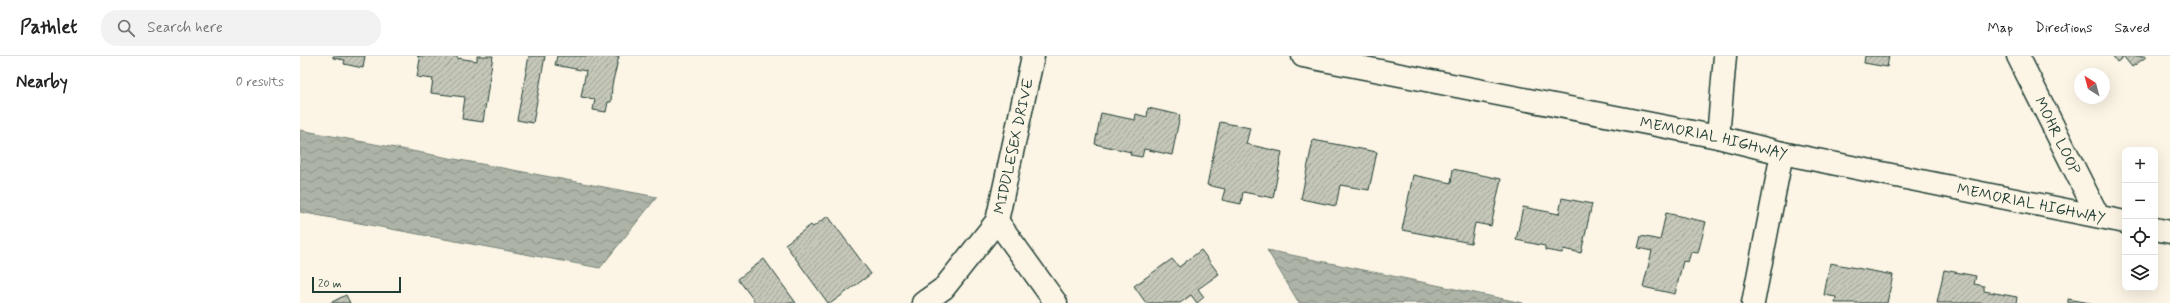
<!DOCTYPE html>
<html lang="en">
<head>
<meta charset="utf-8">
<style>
	:root { --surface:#fff; --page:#f2f2f2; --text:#222; --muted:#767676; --line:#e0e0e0 }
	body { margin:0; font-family:Mynerve,sans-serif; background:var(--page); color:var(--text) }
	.controls { position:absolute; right:12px; bottom:12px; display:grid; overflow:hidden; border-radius:8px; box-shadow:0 4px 16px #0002 }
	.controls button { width:36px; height:36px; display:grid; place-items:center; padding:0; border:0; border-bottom:1px solid var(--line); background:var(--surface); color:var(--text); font:20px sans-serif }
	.compass { position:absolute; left:1774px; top:12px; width:36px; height:36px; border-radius:50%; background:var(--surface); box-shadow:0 4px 16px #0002; rotate:324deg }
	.scale { position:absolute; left:12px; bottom:10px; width:89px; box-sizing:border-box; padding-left:4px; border:2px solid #1f3d34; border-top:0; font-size:11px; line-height:14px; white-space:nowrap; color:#1f3d34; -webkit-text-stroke:3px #fcf5e5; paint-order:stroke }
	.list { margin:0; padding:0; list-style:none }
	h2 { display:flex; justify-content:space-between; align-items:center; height:52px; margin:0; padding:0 16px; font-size:17px }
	h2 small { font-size:13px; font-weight:400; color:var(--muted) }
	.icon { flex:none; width:22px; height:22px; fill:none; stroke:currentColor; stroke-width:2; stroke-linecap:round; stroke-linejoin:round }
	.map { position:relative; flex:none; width:1870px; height:247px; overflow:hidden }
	header { display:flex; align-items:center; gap:24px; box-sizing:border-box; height:56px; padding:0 20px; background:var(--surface); border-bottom:1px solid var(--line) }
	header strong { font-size:19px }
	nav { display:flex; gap:22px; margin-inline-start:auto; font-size:14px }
	.search { width:280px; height:36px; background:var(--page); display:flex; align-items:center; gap:10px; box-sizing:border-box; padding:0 14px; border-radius:16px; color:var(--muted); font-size:15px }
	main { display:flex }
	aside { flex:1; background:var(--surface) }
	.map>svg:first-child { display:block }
	.water { fill:url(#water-waves); stroke:#758479 }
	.building { fill:url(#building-hatch); stroke:#1f3d34 }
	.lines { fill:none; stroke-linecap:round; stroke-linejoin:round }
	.minor-casing { stroke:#1f3d34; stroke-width:25 }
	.minor { stroke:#fcf5e5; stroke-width:22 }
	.labels { text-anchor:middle; stroke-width:3.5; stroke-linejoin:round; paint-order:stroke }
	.street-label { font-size:15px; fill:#1f3d34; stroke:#fcf5e5 }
</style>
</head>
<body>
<header>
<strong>Pathlet</strong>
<div class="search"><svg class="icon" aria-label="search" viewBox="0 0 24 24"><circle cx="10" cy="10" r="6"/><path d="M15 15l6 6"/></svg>Search here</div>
<nav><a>Map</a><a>Directions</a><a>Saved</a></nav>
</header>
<main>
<aside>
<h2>Nearby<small>0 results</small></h2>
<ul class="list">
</ul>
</aside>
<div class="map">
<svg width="1870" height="247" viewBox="0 0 1870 247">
	<defs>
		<pattern id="water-waves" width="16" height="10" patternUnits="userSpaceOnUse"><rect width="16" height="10" fill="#aeb3a7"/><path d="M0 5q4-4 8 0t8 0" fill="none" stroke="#8d9389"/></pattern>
		<pattern id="building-hatch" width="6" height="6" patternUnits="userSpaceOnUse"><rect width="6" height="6" fill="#c5c7b9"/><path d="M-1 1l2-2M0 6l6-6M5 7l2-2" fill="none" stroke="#9fa397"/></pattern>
	</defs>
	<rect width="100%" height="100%" fill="#fcf5e5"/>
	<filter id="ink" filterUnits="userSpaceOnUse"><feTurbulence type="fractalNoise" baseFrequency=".025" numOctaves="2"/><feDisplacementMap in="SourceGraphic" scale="8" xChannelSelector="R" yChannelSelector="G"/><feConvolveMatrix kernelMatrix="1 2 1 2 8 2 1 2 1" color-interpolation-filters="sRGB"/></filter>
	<g filter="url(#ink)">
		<g class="water">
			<polygon points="0,74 357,141 300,212 0,156"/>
			<polygon points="967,194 1223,247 999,247"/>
		</g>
		<g class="building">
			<polygon points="33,0 65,0 63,12 44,8 45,4 33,2"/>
			<polygon points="117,0 157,0 157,2 177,5 177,0 193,0 183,66 162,63 165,41 131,37 133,23 117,21 120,3"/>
			<polygon points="229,0 245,0 233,67 217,64"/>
			<polygon points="257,0 319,0 312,29 311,46 308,46 306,56 293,54 295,43 281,41 286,15 255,9"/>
			<polygon points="1565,0 1589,0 1587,11 1564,7"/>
			<polygon points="1813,0 1845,0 1846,1 1832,11 1824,1 1817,6"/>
			<polygon points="848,52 880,59 872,99 844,93 842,101 830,99 831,96 795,88 801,57 835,64 836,58 847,61"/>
			<polygon points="920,66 950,72 946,88 982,96 973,142 943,136 941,148 922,144 925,133 907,129"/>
			<polygon points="1013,84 1077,96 1069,134 1040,129 1036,150 1001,143"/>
			<polygon points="1153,113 1201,123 1191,170 1175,167 1171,187 1102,174 1113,119 1151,127"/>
			<polygon points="1262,142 1292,148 1281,197 1263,193 1262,197 1245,194 1245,190 1216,184 1223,151 1259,158"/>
			<polygon points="1366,157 1406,166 1398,197 1391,196 1388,206 1383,205 1375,238 1343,231 1352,195 1338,192 1341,180 1360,184"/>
			<polygon points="528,160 571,218 531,247 528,247 485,188 511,169 513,171"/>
			<polygon points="901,194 919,218 898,233 904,241 897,247 891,239 880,247 846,247 834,230 872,203 879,211"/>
			<polygon points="464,203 496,247 456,247 438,223"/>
			<polygon points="1530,207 1593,219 1587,247 1535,247 1536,241 1524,239"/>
			<polygon points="1644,214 1676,220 1674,228 1684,230 1684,235 1717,241 1716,247 1637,247"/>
			<polygon points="46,239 50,247 30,247"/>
			<polygon points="1768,243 1790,247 1768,247"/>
		</g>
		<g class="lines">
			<g class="minor-casing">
				<g id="minor">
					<path id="s1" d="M1003,0L1418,81L1482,97L1825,166"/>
					<path id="s2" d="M1718,0L1798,160"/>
					<polyline points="1418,81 1425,0"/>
					<polyline points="697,165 756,247"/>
					<polyline points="1855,173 1870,176"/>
					<path id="s3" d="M623,247L644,232L697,165L733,0"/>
					<polyline points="1453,247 1482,97"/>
				</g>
			</g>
			<use href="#minor" class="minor"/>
		</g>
	</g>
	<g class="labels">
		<g class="street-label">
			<text dy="5" stroke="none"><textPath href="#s2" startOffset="89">MOHR LOOP</textPath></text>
			<text dy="5" stroke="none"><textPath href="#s1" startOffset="419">MEMORIAL HIGHWAY</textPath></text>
			<text dy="5" stroke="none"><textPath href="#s3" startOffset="188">MIDDLESEX DRIVE</textPath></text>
			<text dy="5" stroke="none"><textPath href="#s1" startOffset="743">MEMORIAL HIGHWAY</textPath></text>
		</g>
	</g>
</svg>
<div class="controls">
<button>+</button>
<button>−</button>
<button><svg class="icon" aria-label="locate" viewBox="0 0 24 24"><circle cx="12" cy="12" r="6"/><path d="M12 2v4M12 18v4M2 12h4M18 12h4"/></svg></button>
<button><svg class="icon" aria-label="layers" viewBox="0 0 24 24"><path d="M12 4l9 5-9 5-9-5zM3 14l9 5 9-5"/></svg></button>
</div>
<svg class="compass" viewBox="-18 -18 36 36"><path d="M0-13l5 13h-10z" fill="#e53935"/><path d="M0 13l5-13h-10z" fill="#767676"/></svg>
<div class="scale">20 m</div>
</div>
</main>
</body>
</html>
